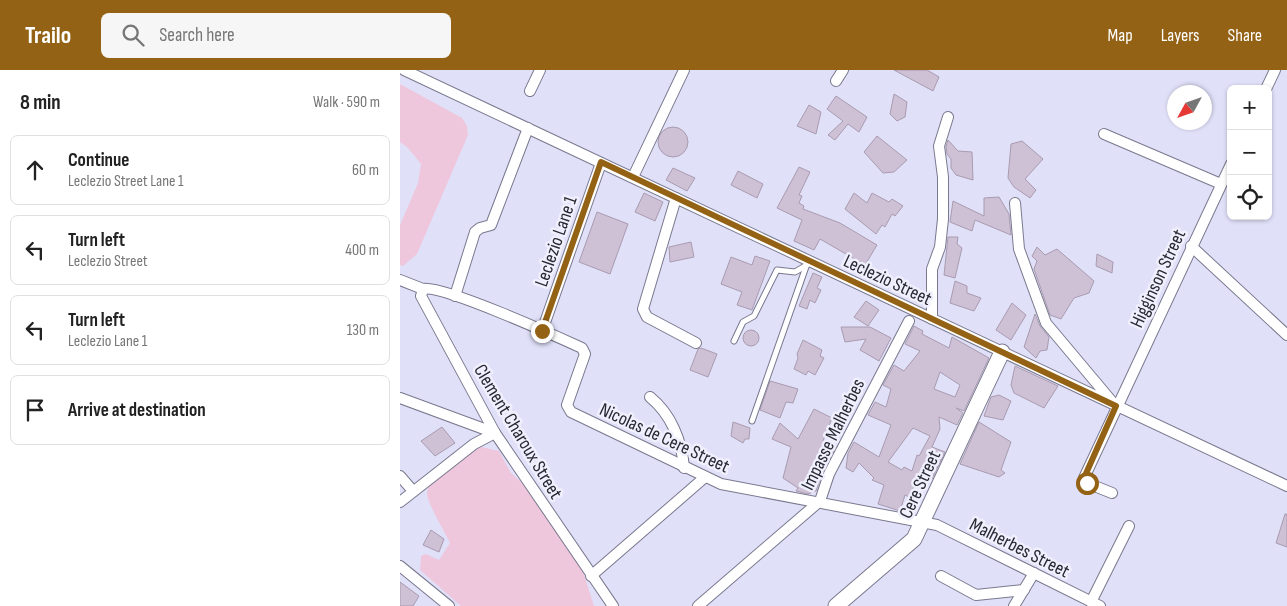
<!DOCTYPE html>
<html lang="en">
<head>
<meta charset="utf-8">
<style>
	:root { --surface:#fff; --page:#f6f6f6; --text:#222; --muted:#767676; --line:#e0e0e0; --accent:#946214 }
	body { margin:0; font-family:"Sofia Sans Condensed",sans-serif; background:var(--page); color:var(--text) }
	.controls { position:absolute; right:15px; top:15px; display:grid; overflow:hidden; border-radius:8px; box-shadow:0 1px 4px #0004 }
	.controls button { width:45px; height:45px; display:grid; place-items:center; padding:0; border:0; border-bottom:1px solid var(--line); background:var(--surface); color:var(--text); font:25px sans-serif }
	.compass { position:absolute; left:767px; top:15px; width:45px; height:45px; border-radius:50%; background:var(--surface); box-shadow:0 1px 4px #0004; rotate:230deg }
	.stop { position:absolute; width:15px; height:15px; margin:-11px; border:4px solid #946214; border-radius:50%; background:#fff }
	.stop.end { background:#946214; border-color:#fff; box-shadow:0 1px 5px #0008 }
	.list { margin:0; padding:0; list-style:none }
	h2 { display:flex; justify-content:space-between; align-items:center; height:65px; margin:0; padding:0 20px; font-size:21px }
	h2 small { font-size:16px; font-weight:400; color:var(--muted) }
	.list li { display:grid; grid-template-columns:32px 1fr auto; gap:15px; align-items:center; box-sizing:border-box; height:70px; margin:0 10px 10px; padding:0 10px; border:1px solid var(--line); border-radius:8px }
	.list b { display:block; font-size:19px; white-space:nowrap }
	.list p { margin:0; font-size:16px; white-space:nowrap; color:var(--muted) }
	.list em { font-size:16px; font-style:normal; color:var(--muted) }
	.icon { flex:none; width:28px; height:28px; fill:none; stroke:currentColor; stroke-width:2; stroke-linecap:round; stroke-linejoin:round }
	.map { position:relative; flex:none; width:887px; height:536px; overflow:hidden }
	header { display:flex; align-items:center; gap:30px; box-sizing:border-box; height:70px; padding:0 25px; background:var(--accent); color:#fff }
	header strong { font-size:24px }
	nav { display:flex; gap:28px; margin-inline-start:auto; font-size:18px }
	.search { width:350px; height:45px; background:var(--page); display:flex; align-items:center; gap:12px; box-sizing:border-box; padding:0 18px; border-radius:8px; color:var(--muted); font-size:19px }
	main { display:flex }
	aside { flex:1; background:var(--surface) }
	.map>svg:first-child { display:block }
	.green { fill:#efc7dd }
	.building { fill:#cec0d5; stroke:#a99bb0; fill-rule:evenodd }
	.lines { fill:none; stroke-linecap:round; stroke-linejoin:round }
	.lane-casing { stroke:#79788e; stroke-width:7 }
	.street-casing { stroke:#79788e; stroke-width:12 }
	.secondary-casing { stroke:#79788e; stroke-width:17 }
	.lane { stroke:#fff; stroke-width:5 }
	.street { stroke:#fff; stroke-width:10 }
	.secondary { stroke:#fff; stroke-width:15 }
	.route { stroke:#946214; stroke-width:6 }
	.labels { text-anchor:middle; stroke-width:5; stroke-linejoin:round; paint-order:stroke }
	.street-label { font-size:19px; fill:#282831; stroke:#efeffe }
</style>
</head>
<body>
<header>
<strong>Trailo</strong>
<div class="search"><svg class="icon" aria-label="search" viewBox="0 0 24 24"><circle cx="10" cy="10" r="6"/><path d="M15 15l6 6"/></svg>Search here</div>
<nav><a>Map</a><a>Layers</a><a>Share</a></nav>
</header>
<main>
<aside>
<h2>8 min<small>Walk · 590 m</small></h2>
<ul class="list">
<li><svg class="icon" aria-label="ahead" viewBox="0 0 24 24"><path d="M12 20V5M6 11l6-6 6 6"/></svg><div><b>Continue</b><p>Leclezio Street Lane 1</p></div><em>60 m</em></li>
<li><svg class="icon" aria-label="left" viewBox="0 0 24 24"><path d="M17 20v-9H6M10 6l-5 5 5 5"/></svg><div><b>Turn left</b><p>Leclezio Street</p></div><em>400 m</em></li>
<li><svg class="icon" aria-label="left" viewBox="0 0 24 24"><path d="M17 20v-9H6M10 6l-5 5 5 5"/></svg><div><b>Turn left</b><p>Leclezio Lane 1</p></div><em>130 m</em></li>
<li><svg class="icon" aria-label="arrive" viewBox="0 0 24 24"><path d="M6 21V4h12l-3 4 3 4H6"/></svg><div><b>Arrive at destination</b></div></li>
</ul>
</aside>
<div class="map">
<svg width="887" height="536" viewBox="0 0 887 536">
	<rect width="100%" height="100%" fill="#e0e1f9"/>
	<g class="green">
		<polygon points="0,14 62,48 67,56 68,65 17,184 3,196 0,195 0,155 18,113 21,94 8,78 0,72"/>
		<path d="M81,377L99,381L111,403L122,413L136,419L181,495L194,536H61L20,500L21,486L26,484L39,490L50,473C44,460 29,437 27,424C25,410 68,380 81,377Z"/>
	</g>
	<g class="building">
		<polygon points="494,0 527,0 539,7 533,21"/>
		<polygon points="494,24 507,32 505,47 497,51 490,44"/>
		<polygon points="436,26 467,47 459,62 448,54 435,70 428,65 443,51 427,39"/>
		<polygon points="409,35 421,42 416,64 397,56"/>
		<circle cx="273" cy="72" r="15"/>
		<polygon points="477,66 507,90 494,102 483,103 464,82"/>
		<polygon points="548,70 558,81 572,82 573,110 556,105 551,98 551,89 547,84 546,77"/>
		<polygon points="622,71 643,89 625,109 636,120 630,128 614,117 608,108 611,74"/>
		<polygon points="399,97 410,102 399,125 402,126 399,133 404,136 403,139 440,153 477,175 465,195 420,169 414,180 394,171 402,150 377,138"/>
		<polygon points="273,98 295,108 287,121 266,110"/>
		<polygon points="338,101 363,114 357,128 331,115"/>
		<polygon points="244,123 263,132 255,151 235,142"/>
		<polygon points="454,123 467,133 472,123 489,132 492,129 503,136 495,146 492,144 485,157 482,155 476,164 445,139"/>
		<polygon points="599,127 609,144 611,165 575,150 572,161 550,152 553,131 584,146 584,128"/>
		<polygon points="197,142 228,154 210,204 179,192"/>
		<polygon points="548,167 558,167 557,174 562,178 555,208 544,205"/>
		<polygon points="291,172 294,187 270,192 269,177"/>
		<polygon points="637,177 645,185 657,179 694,211 689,223 674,228 661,249 650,245 634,199 637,191 632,186"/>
		<polygon points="697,184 713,192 712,203 696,196"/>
		<polygon points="355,186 370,191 352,240 337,235 342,222 321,214 331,187 352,195"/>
		<polygon points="413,203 422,207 417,218 421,220 415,233 410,230 407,239 399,236"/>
		<polygon points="555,211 567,216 567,223 581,228 574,241 550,233"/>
		<polygon points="466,231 479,240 468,256 454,247"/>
		<polygon points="612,233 626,245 611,270 596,260"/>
		<polygon points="635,244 640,256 649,267 647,280 640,281 636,288 624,277"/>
		<path d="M514,256L523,261L522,264L549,278L552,267L589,288L564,341L556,338L563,343L557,355L539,347L540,359L532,377L545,382L532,409L521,402L509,427L505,425L500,441L478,434L484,415L472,410L474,408L459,393L453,402L446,398L448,383L454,372L479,387L491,355L468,345L475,332L486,337L491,319L483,315L494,295L504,301L520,281L505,274ZM540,302L560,315L555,327L534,319ZM513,358L530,366L519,386L517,385L512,401L504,397L502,400L488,392Z"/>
		<polygon points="441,257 470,257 491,268 479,291 460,280 466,269 445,272"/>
		<circle cx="351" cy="268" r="8"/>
		<polygon points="403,270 422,280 420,286 424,288 415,305 408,301 406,305 394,299 398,288 397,284"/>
		<polygon points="301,278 317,284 308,307 290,300 298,279"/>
		<polygon points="615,296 658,316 644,338 614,323 611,315"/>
		<polygon points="370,311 398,319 393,333 386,332 380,348 360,340"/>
		<polygon points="599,325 611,331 603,350 584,346 591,327"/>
		<polygon points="414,339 432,348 423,371 436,377 423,401 416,421 408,424 396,421 398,418 383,408 391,377 372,369 380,353 398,369"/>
		<polygon points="333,352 350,358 349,369 345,369 343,373 331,366"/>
		<polygon points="579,352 611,372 601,400 605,403 599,407 560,394"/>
		<polygon points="42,357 55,373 35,386 21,371"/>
		<polygon points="885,444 887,444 887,477 876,473"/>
		<polygon points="31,460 44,469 39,482 23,475"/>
		<polygon points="0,512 19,526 13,536 0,536"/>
	</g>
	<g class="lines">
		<g class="lane-casing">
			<g id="lane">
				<polyline points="334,271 343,252 354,246 377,200 395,202 407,195"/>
				<polyline points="352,351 408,191"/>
			</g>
		</g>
		<g class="street-casing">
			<g id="street">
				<polyline points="4,0 887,416"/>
				<polyline points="436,11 443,0"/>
				<polyline points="866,19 875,0"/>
				<polyline points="130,21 140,0"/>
				<polyline points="704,64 821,114"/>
				<polyline points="233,107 284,0"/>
				<polyline points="276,128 243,239 247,247 296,273"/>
				<polyline points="615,133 619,179 646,253 714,334"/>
				<polyline points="791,176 887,265"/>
				<polyline points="0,210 23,219"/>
				<path d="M23,219C41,214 158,267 182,278L185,284L167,335L171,342L321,414L537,455L700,536"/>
				<polyline points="23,219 21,226 95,363 213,536"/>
				<polyline points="55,226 75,162 80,158 91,155 128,58"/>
				<polyline points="532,249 532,199 540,177 543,149 543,107 539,76 548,47"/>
				<polyline points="142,261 201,93"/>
				<path d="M250,327C271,344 282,371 284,398"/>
				<polyline points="0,328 95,363"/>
				<polyline points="0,406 13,421"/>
				<polyline points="712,423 687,413 684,408 831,94"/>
				<polyline points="0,432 74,374 95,363"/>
				<polyline points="0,496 49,536"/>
				<polyline points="191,506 304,408"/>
				<polyline points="541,506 576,525 624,520"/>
				<polyline points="691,532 729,456"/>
				<polyline points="298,536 420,431 429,404 509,251"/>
				<polyline points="614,536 634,503"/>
			</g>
		</g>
		<g class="secondary-casing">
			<polyline id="secondary" points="436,536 514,469 602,282"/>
		</g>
		<use href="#lane" class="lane"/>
		<use href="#street" class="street"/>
		<use href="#secondary" class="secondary"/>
	</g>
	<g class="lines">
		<polyline class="route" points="142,261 201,92 716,336 684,408 687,413"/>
	</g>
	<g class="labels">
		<g class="street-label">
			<text transform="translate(155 171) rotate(-71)" y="7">Leclezio Lane 1</text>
			<text transform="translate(757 208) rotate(-65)" y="7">Higginson Street</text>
			<text transform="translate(488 209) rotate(25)" y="7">Leclezio Street</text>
			<text transform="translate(119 361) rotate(59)" y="7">Clement Charoux Street</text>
			<text transform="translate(432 364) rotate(-64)" y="7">Impasse Malherbes</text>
			<text transform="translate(265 367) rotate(25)" y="7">Nicolas de Cere Street</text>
			<text transform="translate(519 414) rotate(-65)" y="7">Cere Street</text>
			<text transform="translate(620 477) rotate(27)" y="7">Malherbes Street</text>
		</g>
	</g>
</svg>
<div class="controls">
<button>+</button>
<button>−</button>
<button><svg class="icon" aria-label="locate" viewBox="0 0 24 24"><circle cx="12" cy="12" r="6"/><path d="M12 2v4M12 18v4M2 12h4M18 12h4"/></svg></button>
</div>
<svg class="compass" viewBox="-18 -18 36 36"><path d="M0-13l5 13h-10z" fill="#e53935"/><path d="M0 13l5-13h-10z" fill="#767676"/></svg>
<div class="stop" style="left:687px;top:413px"></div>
<div class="stop end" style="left:142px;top:261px"></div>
</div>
</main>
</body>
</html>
